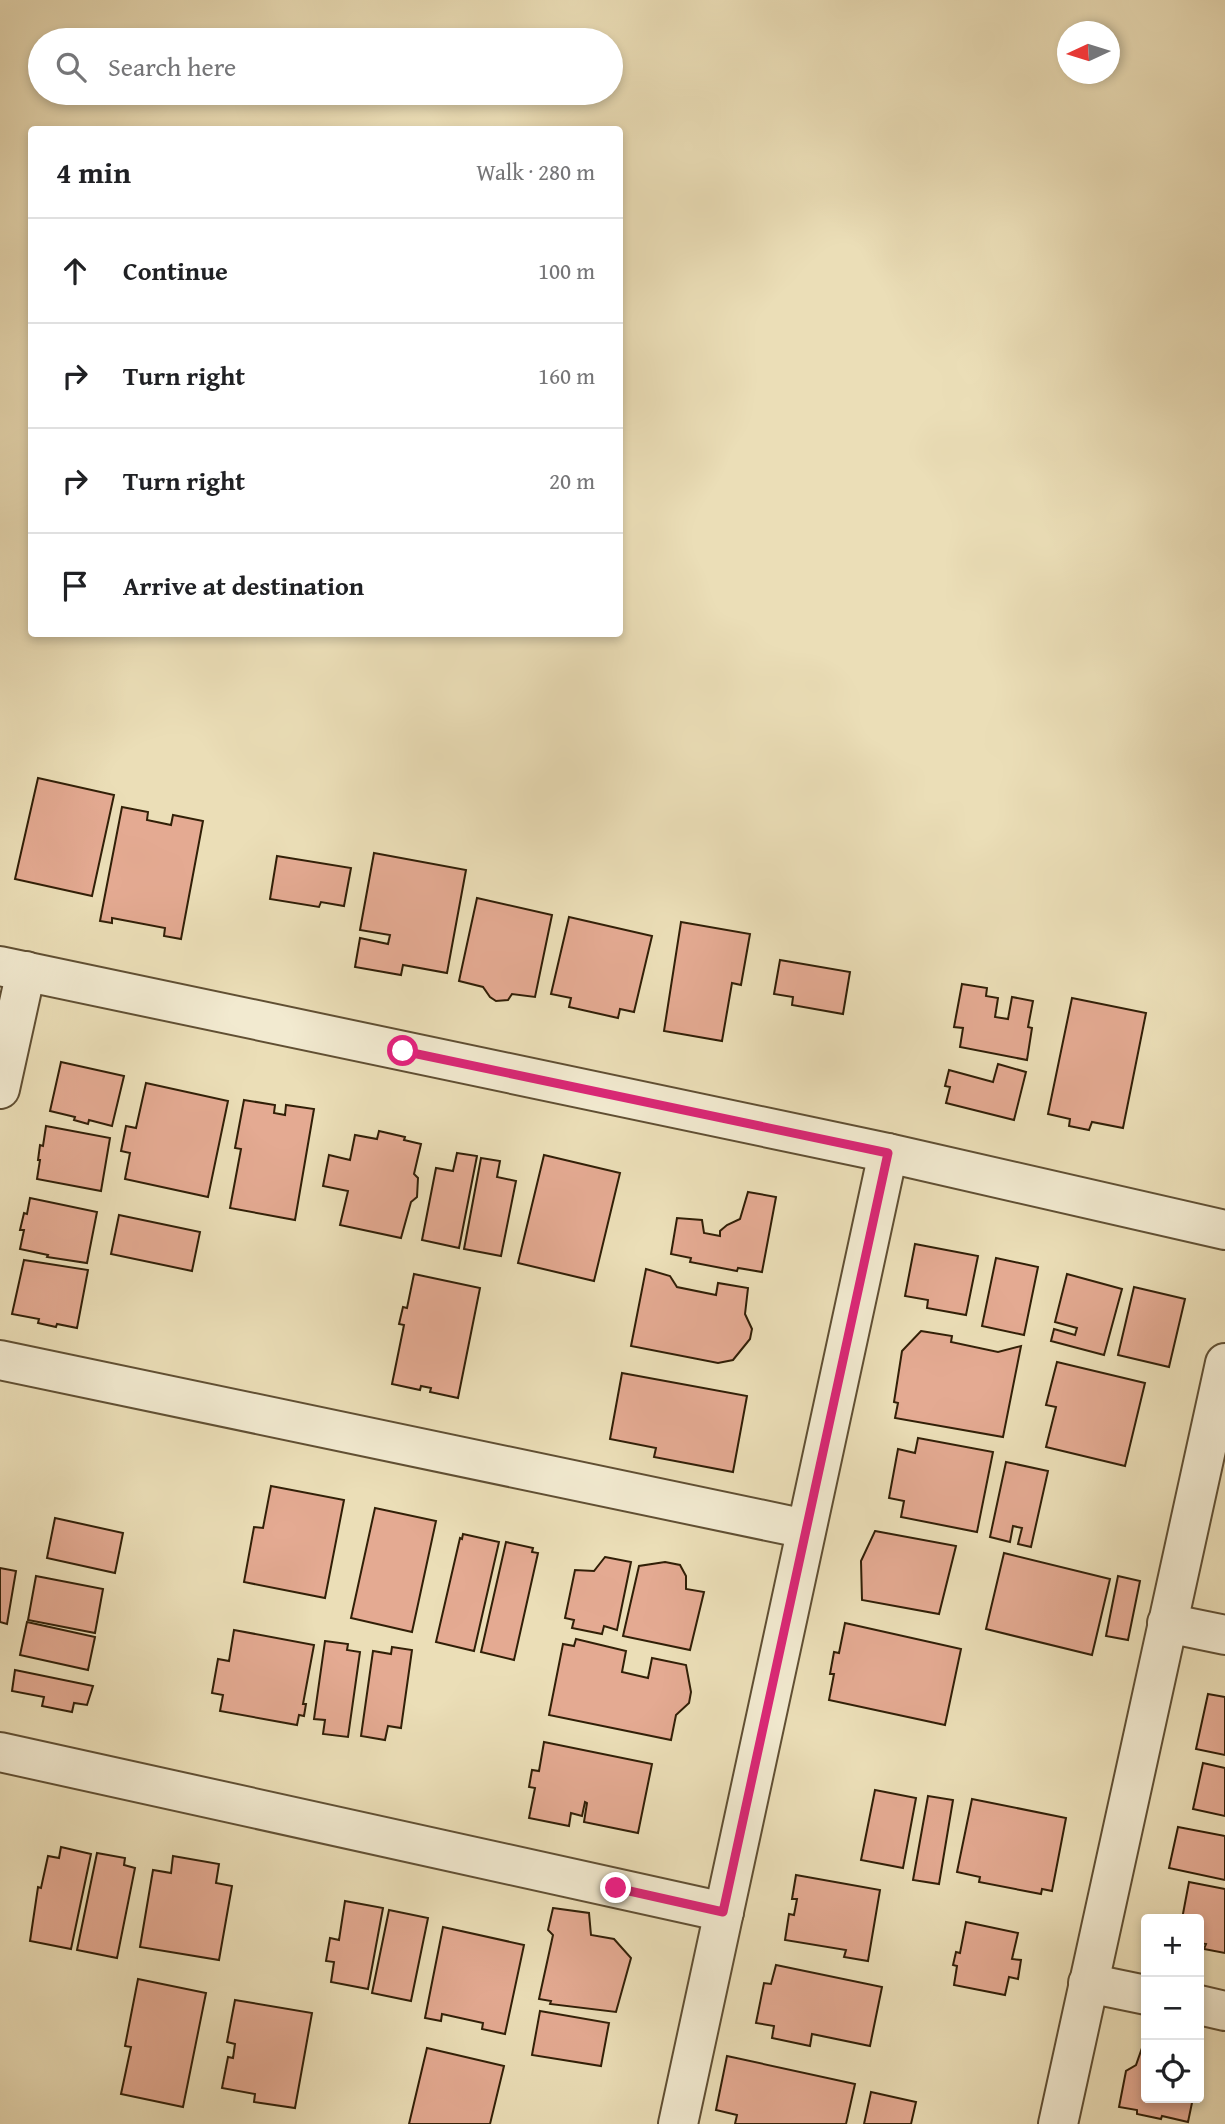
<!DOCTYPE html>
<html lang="en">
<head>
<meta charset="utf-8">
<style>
	:root { --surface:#fff; --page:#f2f2f2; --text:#202124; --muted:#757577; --line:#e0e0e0 }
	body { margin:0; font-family:"Gentium Book Plus",serif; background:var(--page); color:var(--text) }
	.controls { position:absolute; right:21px; bottom:21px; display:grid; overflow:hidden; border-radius:7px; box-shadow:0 4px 10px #0003 }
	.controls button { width:63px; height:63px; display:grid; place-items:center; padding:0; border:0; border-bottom:2px solid var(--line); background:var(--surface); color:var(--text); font:35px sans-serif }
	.compass { position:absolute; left:1057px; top:21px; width:63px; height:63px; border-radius:50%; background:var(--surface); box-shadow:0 4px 10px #0003; rotate:266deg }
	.stop { position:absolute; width:21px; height:21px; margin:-16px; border:5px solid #db2777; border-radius:50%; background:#fff }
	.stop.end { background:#db2777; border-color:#fff; box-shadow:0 2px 7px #0008 }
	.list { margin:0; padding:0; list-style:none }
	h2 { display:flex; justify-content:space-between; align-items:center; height:91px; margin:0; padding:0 28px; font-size:30px }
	h2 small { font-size:23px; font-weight:400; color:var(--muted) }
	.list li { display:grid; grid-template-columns:46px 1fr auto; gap:21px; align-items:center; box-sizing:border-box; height:105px; padding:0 28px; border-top:2px solid var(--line) }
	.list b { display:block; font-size:26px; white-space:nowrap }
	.list em { font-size:23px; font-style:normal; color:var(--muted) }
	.icon { flex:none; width:38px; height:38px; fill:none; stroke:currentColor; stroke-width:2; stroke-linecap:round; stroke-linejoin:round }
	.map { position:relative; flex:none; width:1225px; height:2124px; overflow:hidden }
	.search { position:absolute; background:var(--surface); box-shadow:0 4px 10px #0003; left:28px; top:28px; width:595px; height:77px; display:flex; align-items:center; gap:18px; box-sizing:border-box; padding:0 24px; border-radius:38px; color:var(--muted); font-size:26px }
	.panel { position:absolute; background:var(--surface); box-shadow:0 4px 10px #0003; left:28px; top:126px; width:595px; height:511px; border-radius:7px }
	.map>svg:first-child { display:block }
	.building { fill:#e4aa92; stroke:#311f07; stroke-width:2 }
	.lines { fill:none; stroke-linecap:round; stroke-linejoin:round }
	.minor-casing { stroke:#604f33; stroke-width:42 }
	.minor { stroke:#f2ead0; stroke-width:38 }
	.route { stroke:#db2777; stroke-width:9 }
</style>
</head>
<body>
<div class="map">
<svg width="1225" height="2124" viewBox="0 0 1225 2124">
	<rect width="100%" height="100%" fill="#ebdeb7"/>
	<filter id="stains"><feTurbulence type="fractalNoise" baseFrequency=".00286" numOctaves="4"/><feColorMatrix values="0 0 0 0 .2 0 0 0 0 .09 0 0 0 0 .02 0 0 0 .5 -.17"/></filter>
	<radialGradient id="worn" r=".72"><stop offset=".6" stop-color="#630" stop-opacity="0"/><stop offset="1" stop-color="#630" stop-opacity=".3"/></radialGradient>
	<g class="building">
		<polygon points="38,778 114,795 92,896 15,879"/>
		<polygon points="122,807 148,812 147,820 171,825 173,815 203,821 181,939 164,936 165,928 112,918 112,923 100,921"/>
		<polygon points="374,853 466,870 447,973 403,965 401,975 355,967 360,938 388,944 390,935 360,930"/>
		<polygon points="277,856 351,868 344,906 321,902 319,907 270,899"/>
		<polygon points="477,898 552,915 535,997 512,994 508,1000 496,1001 490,997 483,987 459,981"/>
		<polygon points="569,917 652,936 634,1012 620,1009 618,1018 569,1007 571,998 551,994"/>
		<polygon points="681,922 750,934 741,985 732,983 722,1041 664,1031"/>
		<polygon points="780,960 850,972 843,1014 792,1005 793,997 774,994"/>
		<polygon points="962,984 987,988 986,996 998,998 995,1017 1008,1019 1012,997 1033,1001 1028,1027 1032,1028 1027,1060 960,1047 963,1028 954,1027"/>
		<polygon points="1072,998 1146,1013 1123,1128 1092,1122 1089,1130 1069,1126 1070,1119 1048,1114"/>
		<polygon points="61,1062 124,1076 112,1126 89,1120 88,1124 74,1120 75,1117 50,1111"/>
		<polygon points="998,1064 1026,1072 1014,1120 946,1103 950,1087 945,1086 949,1070 993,1082"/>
		<polygon points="146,1083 228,1101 208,1197 125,1179 130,1153 121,1151 126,1126 136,1128"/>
		<polygon points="244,1100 275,1105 274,1113 285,1115 286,1105 314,1109 295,1220 230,1208 241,1149 235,1148"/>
		<polygon points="46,1126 110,1138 101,1191 37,1179 40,1160 38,1160 40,1145 43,1146"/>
		<polygon points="379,1131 405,1137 404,1140 421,1144 414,1174 418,1178 417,1197 411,1202 401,1238 340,1225 348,1191 323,1186 329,1155 350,1160 355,1135 377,1139"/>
		<polygon points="457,1153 477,1156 459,1248 422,1240 436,1168 453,1171"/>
		<polygon points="544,1155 620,1173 594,1281 518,1263"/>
		<polygon points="481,1158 500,1161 497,1177 516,1181 501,1256 464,1249"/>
		<polygon points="748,1192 776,1197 762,1272 738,1268 737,1271 690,1262 691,1258 671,1254 677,1218 702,1220 704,1233 720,1236 720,1231 727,1225 740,1219"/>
		<polygon points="30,1198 97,1212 87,1263 47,1257 48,1255 20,1249 24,1230 20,1230 24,1213 27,1214"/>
		<polygon points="119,1215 200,1232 192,1271 111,1254"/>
		<polygon points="915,1244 978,1256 966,1315 927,1308 928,1300 905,1296"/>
		<polygon points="996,1258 1038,1267 1024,1335 982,1326"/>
		<polygon points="24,1260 88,1270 77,1328 57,1324 56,1327 38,1323 39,1319 12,1314"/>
		<polygon points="646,1269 670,1276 677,1287 716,1295 718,1283 748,1288 745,1314 752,1329 750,1339 733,1360 718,1363 631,1346"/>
		<polygon points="414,1274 480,1288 458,1398 430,1392 431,1388 421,1386 420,1390 392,1384 404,1325 399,1324 403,1307 407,1308"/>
		<polygon points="1067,1274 1122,1289 1104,1355 1051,1341 1054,1329 1075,1335 1077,1328 1055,1322"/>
		<polygon points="1134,1287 1185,1299 1169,1367 1118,1355"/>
		<polygon points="921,1331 952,1336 951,1342 998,1352 1021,1346 1003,1437 895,1418 898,1403 894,1402 902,1351"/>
		<polygon points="1057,1362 1145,1383 1125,1466 1046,1447 1056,1407 1046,1405"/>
		<polygon points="622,1373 747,1396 733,1472 654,1457 656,1448 610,1439"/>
		<polygon points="918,1438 993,1452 977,1532 901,1517 904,1501 889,1498 898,1449 915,1453"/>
		<polygon points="1006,1462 1048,1471 1031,1547 1018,1544 1022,1528 1013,1526 1010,1542 990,1537"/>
		<polygon points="271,1486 344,1500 325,1598 244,1582 254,1527 263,1528"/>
		<polygon points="375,1508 436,1521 412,1632 351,1618"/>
		<polygon points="55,1518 123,1533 115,1573 47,1558"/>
		<polygon points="875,1531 956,1546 939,1614 862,1600 861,1561"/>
		<polygon points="463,1534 499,1542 474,1651 436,1642 460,1538 462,1539"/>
		<polygon points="506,1542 533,1548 532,1552 538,1553 514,1660 481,1652"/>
		<polygon points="1004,1553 1110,1579 1092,1655 986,1629"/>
		<polygon points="605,1557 631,1562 617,1630 604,1626 602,1634 572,1628 574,1620 565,1618 575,1570 594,1571"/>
		<polygon points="665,1562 680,1565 686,1576 686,1589 704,1592 690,1650 623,1636 639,1566"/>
		<polygon points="0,1568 16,1571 7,1624 0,1622"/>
		<polygon points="36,1576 103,1589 95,1633 28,1620"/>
		<polygon points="1118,1576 1140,1581 1128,1640 1106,1636"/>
		<polygon points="27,1622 95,1637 88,1670 20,1655"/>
		<polygon points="845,1623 961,1649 945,1725 829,1700 834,1674 830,1674 834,1652 839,1653"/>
		<polygon points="234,1630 314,1645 303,1704 306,1704 304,1716 299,1715 297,1725 220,1711 223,1695 212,1693 218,1659 229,1661"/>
		<polygon points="576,1639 626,1651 622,1672 648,1678 652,1658 686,1665 691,1692 689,1703 676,1715 671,1740 549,1715 563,1644 574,1646"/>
		<polygon points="325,1641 348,1644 347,1650 360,1652 348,1737 323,1734 325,1720 314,1719"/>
		<polygon points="392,1647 412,1650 401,1728 388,1726 385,1740 361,1736 373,1651 391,1654"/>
		<polygon points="15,1670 93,1686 87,1705 74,1703 72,1712 42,1706 44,1697 12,1691"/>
		<polygon points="1208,1694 1225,1697 1225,1755 1196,1749"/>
		<polygon points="544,1742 652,1764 638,1833 584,1822 587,1803 585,1802 582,1816 571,1813 569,1826 529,1818 535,1788 529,1787 532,1770 539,1771"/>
		<polygon points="1203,1763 1225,1768 1225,1816 1193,1809"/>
		<polygon points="875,1790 916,1798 903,1868 861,1860"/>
		<polygon points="928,1796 953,1800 939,1884 913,1880"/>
		<polygon points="972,1799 1066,1818 1052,1891 1042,1889 1041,1894 979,1882 980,1877 957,1872"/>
		<polygon points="1178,1827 1225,1836 1225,1880 1169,1868"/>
		<polygon points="61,1847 91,1854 71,1949 30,1941 38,1887 41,1888 48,1856 59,1858"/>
		<polygon points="97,1853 125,1858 124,1865 135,1868 117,1958 77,1950"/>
		<polygon points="173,1856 219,1864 216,1883 232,1886 219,1960 140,1947 153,1870 171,1873"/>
		<polygon points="796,1875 880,1890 868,1961 844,1957 846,1950 785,1940 789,1914 794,1915 797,1899 792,1899"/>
		<polygon points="1189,1882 1225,1889 1225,1953 1204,1949 1206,1944 1199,1943 1199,1919 1182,1919"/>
		<polygon points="345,1901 383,1908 368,1989 331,1982 334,1962 326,1961 330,1938 339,1940"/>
		<polygon points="553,1908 589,1913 591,1935 614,1939 631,1958 616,2012 550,2004 551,2001 539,1999 553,1935 548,1930"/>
		<polygon points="389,1910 428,1918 411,2001 372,1993"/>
		<polygon points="966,1922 1018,1933 1012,1959 1021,1960 1018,1979 1009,1977 1005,1995 954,1985 957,1966 953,1965 956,1952 960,1953"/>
		<polygon points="443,1927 524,1945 505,2034 482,2029 483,2023 442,2014 441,2021 425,2018"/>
		<polygon points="776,1965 882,1987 870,2046 812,2034 810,2046 772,2038 774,2026 756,2023 764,1983 771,1984"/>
		<polygon points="138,1979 206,1993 183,2107 121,2094 131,2047 125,2046"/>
		<polygon points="235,2000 312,2013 295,2108 254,2102 255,2094 222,2088 228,2057 233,2058 235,2044 227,2042"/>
		<polygon points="540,2011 609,2023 601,2066 532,2055"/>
		<polygon points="427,2048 504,2066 490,2124 409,2124"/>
		<polygon points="1142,2048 1146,2049 1146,2098 1193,2098 1188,2122 1162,2116 1161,2119 1137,2114 1137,2110 1119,2107 1126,2071 1136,2065"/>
		<polygon points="727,2056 855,2084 846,2124 735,2124 737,2115 716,2110"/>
		<polygon points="871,2092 916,2102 911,2124 864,2124"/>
	</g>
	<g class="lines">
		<g class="minor-casing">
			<g id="minor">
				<polyline points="0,966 888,1153 1225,1230"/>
				<polyline points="0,1089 26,971"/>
				<polyline points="0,1360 806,1529"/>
				<polyline points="1167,1623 1225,1635"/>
				<polyline points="0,1752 724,1912"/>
				<polyline points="1088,1983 1146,1995"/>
				<polyline points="1199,2005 1225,2011"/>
				<polyline points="678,2124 888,1153"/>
				<polyline points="1058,2124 1225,1363"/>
			</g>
		</g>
		<use href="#minor" class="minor"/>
	</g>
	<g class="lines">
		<polyline class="route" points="403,1051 888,1153 723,1912 616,1888"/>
	</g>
	<rect width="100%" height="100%" filter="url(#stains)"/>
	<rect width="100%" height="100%" fill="url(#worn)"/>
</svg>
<div class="controls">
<button>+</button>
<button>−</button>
<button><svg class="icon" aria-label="locate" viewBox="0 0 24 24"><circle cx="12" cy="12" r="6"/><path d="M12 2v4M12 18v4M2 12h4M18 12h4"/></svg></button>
</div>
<svg class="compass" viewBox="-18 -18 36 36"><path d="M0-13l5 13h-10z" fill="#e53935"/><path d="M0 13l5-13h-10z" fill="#757577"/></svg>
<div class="stop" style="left:403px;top:1051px"></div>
<div class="stop end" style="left:616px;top:1888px"></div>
<div class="search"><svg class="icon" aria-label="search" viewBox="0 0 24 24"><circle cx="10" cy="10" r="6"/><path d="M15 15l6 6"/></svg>Search here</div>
<section class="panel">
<h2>4 min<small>Walk · 280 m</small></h2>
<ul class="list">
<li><svg class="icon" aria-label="ahead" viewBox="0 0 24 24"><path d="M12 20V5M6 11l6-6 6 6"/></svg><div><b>Continue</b></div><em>100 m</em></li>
<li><svg class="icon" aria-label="right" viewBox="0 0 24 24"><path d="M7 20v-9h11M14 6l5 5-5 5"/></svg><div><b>Turn right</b></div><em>160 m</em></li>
<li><svg class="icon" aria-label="right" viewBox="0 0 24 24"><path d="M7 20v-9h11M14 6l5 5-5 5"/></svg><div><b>Turn right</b></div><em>20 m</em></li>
<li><svg class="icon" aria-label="arrive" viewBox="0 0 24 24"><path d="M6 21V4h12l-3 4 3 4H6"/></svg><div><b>Arrive at destination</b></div></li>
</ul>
</section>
</div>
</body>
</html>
